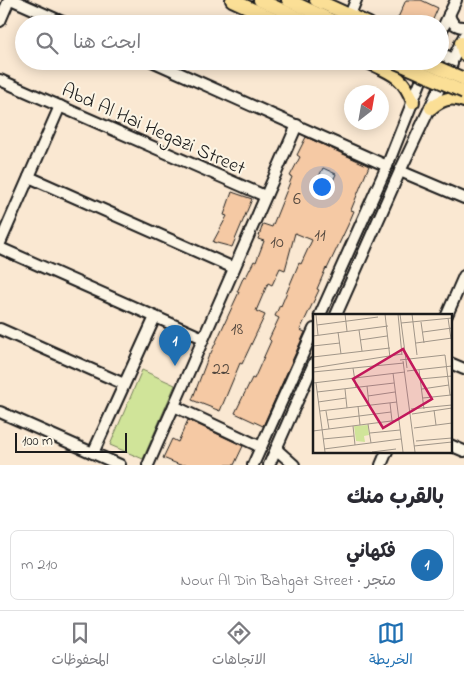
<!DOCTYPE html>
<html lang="ar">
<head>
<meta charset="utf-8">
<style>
	:root { --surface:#fff; --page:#f7f7f7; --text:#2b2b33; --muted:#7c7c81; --line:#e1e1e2; --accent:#1f6fb2 }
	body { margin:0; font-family:"Indie Flower","Playpen Sans Arabic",sans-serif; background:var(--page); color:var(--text); direction:rtl }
	.compass { position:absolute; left:344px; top:85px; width:45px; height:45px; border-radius:50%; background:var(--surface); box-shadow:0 2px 12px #0003; rotate:31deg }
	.scale { position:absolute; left:15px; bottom:12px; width:112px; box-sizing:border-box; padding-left:5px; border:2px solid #1c1c1c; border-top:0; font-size:14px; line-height:18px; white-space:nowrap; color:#1c1c1c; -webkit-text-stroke:4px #fcf5e5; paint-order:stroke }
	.you { position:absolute; left:321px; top:186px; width:18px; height:18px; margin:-12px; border:4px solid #fff; border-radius:50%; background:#1a73e8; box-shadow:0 0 0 8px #1a73e833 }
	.badge { display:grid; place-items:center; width:32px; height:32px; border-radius:50%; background:var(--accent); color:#fff; font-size:16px; font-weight:700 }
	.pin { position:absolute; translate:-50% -41px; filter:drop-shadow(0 1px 2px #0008) }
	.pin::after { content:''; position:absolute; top:26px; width:18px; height:15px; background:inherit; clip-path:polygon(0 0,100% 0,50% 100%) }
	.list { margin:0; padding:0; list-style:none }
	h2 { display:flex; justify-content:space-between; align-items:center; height:65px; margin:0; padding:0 20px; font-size:21px }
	h2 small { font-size:16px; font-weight:400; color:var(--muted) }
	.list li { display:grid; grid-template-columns:32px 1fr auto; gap:15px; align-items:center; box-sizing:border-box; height:70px; margin:0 10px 10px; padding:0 10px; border:1px solid var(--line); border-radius:8px }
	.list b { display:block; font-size:19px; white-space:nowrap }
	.list p { margin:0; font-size:16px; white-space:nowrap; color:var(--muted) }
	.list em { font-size:16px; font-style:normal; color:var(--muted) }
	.icon { flex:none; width:28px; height:28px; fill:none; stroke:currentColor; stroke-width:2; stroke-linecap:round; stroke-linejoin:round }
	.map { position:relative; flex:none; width:464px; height:465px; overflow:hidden; direction:ltr }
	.search { position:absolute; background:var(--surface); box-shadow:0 2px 12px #0003; left:15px; right:15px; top:15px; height:55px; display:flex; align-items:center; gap:12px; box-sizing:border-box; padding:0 18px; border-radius:28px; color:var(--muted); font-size:19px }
	.sheet { height:145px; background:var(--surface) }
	nav { display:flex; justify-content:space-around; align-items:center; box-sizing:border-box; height:70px; border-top:1px solid var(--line); background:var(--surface); font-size:14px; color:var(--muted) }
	nav a { display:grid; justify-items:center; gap:2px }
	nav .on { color:var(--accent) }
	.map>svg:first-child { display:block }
	.green { fill:#d0e499; stroke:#76805a }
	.building { fill:#f5c9a4; stroke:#1c1c1c; fill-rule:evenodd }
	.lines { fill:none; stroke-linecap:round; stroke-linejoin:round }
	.minor-casing { stroke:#1c1c1c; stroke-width:14 }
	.major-casing { stroke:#1c1c1c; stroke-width:16 }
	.minor { stroke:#fcf5e5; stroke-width:10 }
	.major { stroke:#fbdf96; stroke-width:12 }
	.major-bridge-casing { stroke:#1c1c1c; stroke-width:16; stroke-linecap:butt }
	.major-bridge { stroke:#fbdf96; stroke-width:12 }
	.labels { text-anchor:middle; stroke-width:4; stroke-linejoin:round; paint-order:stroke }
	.number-label { font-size:18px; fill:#52473e }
	.street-label { font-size:20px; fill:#1c1c1c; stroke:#fcf5e5 }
	.inset-road { fill:none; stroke:#a19689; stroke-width:1 }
	.view { fill:#c2185b; fill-opacity:0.15; stroke:#c2185b; stroke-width:2.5 }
	.inset-edge { fill:none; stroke:#1c1c1c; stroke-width:2.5 }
</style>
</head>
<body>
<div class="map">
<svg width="464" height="465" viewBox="0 0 464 465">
	<rect width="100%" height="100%" fill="#fae8d2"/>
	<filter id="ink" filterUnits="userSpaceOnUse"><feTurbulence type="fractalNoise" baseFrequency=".02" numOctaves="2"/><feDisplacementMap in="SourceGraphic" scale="10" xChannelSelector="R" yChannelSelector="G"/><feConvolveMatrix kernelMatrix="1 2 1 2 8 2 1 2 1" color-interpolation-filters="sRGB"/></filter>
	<g filter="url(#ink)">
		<polygon class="green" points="142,370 175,385 143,459 110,445"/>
		<g class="building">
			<polygon points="406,0 421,0 438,8 431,24 401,24 396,22"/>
			<path d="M306,137L369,166L351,210L354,211L348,225L327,269L326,268L317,289L319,290L300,330L305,332L263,426L235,413L252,378L254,379L271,341L269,339L279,318L275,316L280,305L281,306L299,263L301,264L312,240L295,233L285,270L280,268L272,285L268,283L256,311L265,315L242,364L240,363L220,411L192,400L209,355H210L239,292H237L244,276L246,277L254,261L256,262L264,241L258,239L263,224L272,227L292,177L290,176L300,157L297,155ZM323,168L336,174L326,196L312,191Z"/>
			<polygon points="232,192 252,199 232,247 213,242 227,216 224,215"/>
			<polygon points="188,420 243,446 234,465 180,465 163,458 172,439 178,442"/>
		</g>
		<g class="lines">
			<g class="minor-casing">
				<g id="minor">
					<polyline points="13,0 67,24"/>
					<path d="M449,14C451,23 455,27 464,27"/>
					<polyline points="350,15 356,0"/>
					<polyline points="0,21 9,0"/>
					<polyline points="440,34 456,0"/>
					<polyline points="440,56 447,56 452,64"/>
					<polyline points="152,61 387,166"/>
					<polyline points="0,80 265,196"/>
					<polyline points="400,171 464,198"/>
					<polyline points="29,177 234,268"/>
					<polyline points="0,243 60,106"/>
					<polyline points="0,248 203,338"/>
					<polyline points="320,315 387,166 426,68"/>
					<polyline points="336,315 400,171 464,36"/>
					<polyline points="447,315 464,276"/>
					<polyline points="0,329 124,384"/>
					<polyline points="450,363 464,369"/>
					<polyline points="174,406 261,447"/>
					<polyline points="0,412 120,465"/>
					<polyline points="450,445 464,451"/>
					<polyline points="276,449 294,465"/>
					<polyline points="93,453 155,317"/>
					<polyline points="148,465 297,125"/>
					<polyline points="253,465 314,329"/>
					<polyline points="269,465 314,363"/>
					<polyline points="381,465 387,451"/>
				</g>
			</g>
			<g class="major-casing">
				<g id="major">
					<polyline points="232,0 284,24"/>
					<polyline points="260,0 312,24"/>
					<polyline points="288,0 339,24"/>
					<polyline points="316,0 369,24"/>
					<polyline points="440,33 441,33"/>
					<polyline points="461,43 464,54"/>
					<path d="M366,61C391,73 403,75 413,102"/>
					<path d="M431,108C442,99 451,96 464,101"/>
				</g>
			</g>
			<use href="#minor" class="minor"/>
			<use href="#major" class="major"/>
			<g class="major-bridge-casing">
				<g id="major-bridge">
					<polyline points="393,61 464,92"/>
					<polyline points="422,61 464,79"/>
				</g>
			</g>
			<use href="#major-bridge" class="major-bridge"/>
		</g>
	</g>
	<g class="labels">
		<g class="number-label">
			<text x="297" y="204">6</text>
			<text x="320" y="240">11</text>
			<text x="277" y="247">10</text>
			<text x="237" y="334">18</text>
			<text x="221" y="374">22</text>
		</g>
		<g class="street-label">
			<text transform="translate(154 128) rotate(24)" y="7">Abd Al Hai Hegazi Street</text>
		</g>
	</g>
	<g transform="translate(313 314)">
		<rect width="139" height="139" fill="#fae8d2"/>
		<path d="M55,111L56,121L51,122L52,128L43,127L41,112Z" fill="#d0e499"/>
		<path class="inset-road" d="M32,0L34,17M72,0L77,44M85,0L89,41M87,0L94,54M99,0L104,41M3,1L5,21M135,4L138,25M108,8L111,29M88,9L139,4M4,11L65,3M46,16L49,37M25,18L28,40M110,18L139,14M0,22L75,12M47,26L74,22M103,29L139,24M0,32L27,29M132,41L137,81M0,43L77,34M87,46L132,41M90,47L102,138M0,54L89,40M40,54L43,74M106,56L111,95M94,57L139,52M0,58L91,49M80,59L90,138M107,65L139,62M0,69L92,58M3,69L12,138M54,72L56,91M32,75L34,94M109,75L136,71M4,78L81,69M55,82L82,78M110,84L138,81M5,88L33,84M77,89L79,107M45,92L47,111M98,95L139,91M121,96L123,111M7,97L84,88M13,97L16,115M99,100L139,94M14,106L78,98M55,110L58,129M40,112L42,131M101,114L139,109M0,117L86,106M57,119L87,116M10,125L41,122M103,127L139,124M101,132L139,128M11,135L88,125M59,138L83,135"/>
		<path class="view" d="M90,35L119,85L70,114L40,65Z"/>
		<rect width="139" height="139" class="inset-edge"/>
	</g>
</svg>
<svg class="compass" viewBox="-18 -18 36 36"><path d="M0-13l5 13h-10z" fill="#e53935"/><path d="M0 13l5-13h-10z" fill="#7c7c81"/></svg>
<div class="scale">100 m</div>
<div class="you"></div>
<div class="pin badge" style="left:175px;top:366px">1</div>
<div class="search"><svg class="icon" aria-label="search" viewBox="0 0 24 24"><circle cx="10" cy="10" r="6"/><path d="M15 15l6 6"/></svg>ابحث هنا</div>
</div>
<section class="sheet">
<h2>بالقرب منك<small></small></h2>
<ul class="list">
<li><span class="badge">1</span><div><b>فكهاني</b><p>متجر · Nour Al Din Bahgat Street</p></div><em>210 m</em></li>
</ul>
</section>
<nav>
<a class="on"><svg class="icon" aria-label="map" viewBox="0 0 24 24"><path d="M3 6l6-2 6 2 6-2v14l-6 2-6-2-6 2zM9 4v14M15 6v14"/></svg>الخريطة</a>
<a><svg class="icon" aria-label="directions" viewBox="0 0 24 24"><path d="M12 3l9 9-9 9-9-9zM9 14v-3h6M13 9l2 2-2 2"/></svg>الاتجاهات</a>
<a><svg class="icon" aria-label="saved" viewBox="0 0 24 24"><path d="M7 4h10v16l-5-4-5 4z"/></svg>المحفوظات</a>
</nav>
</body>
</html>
